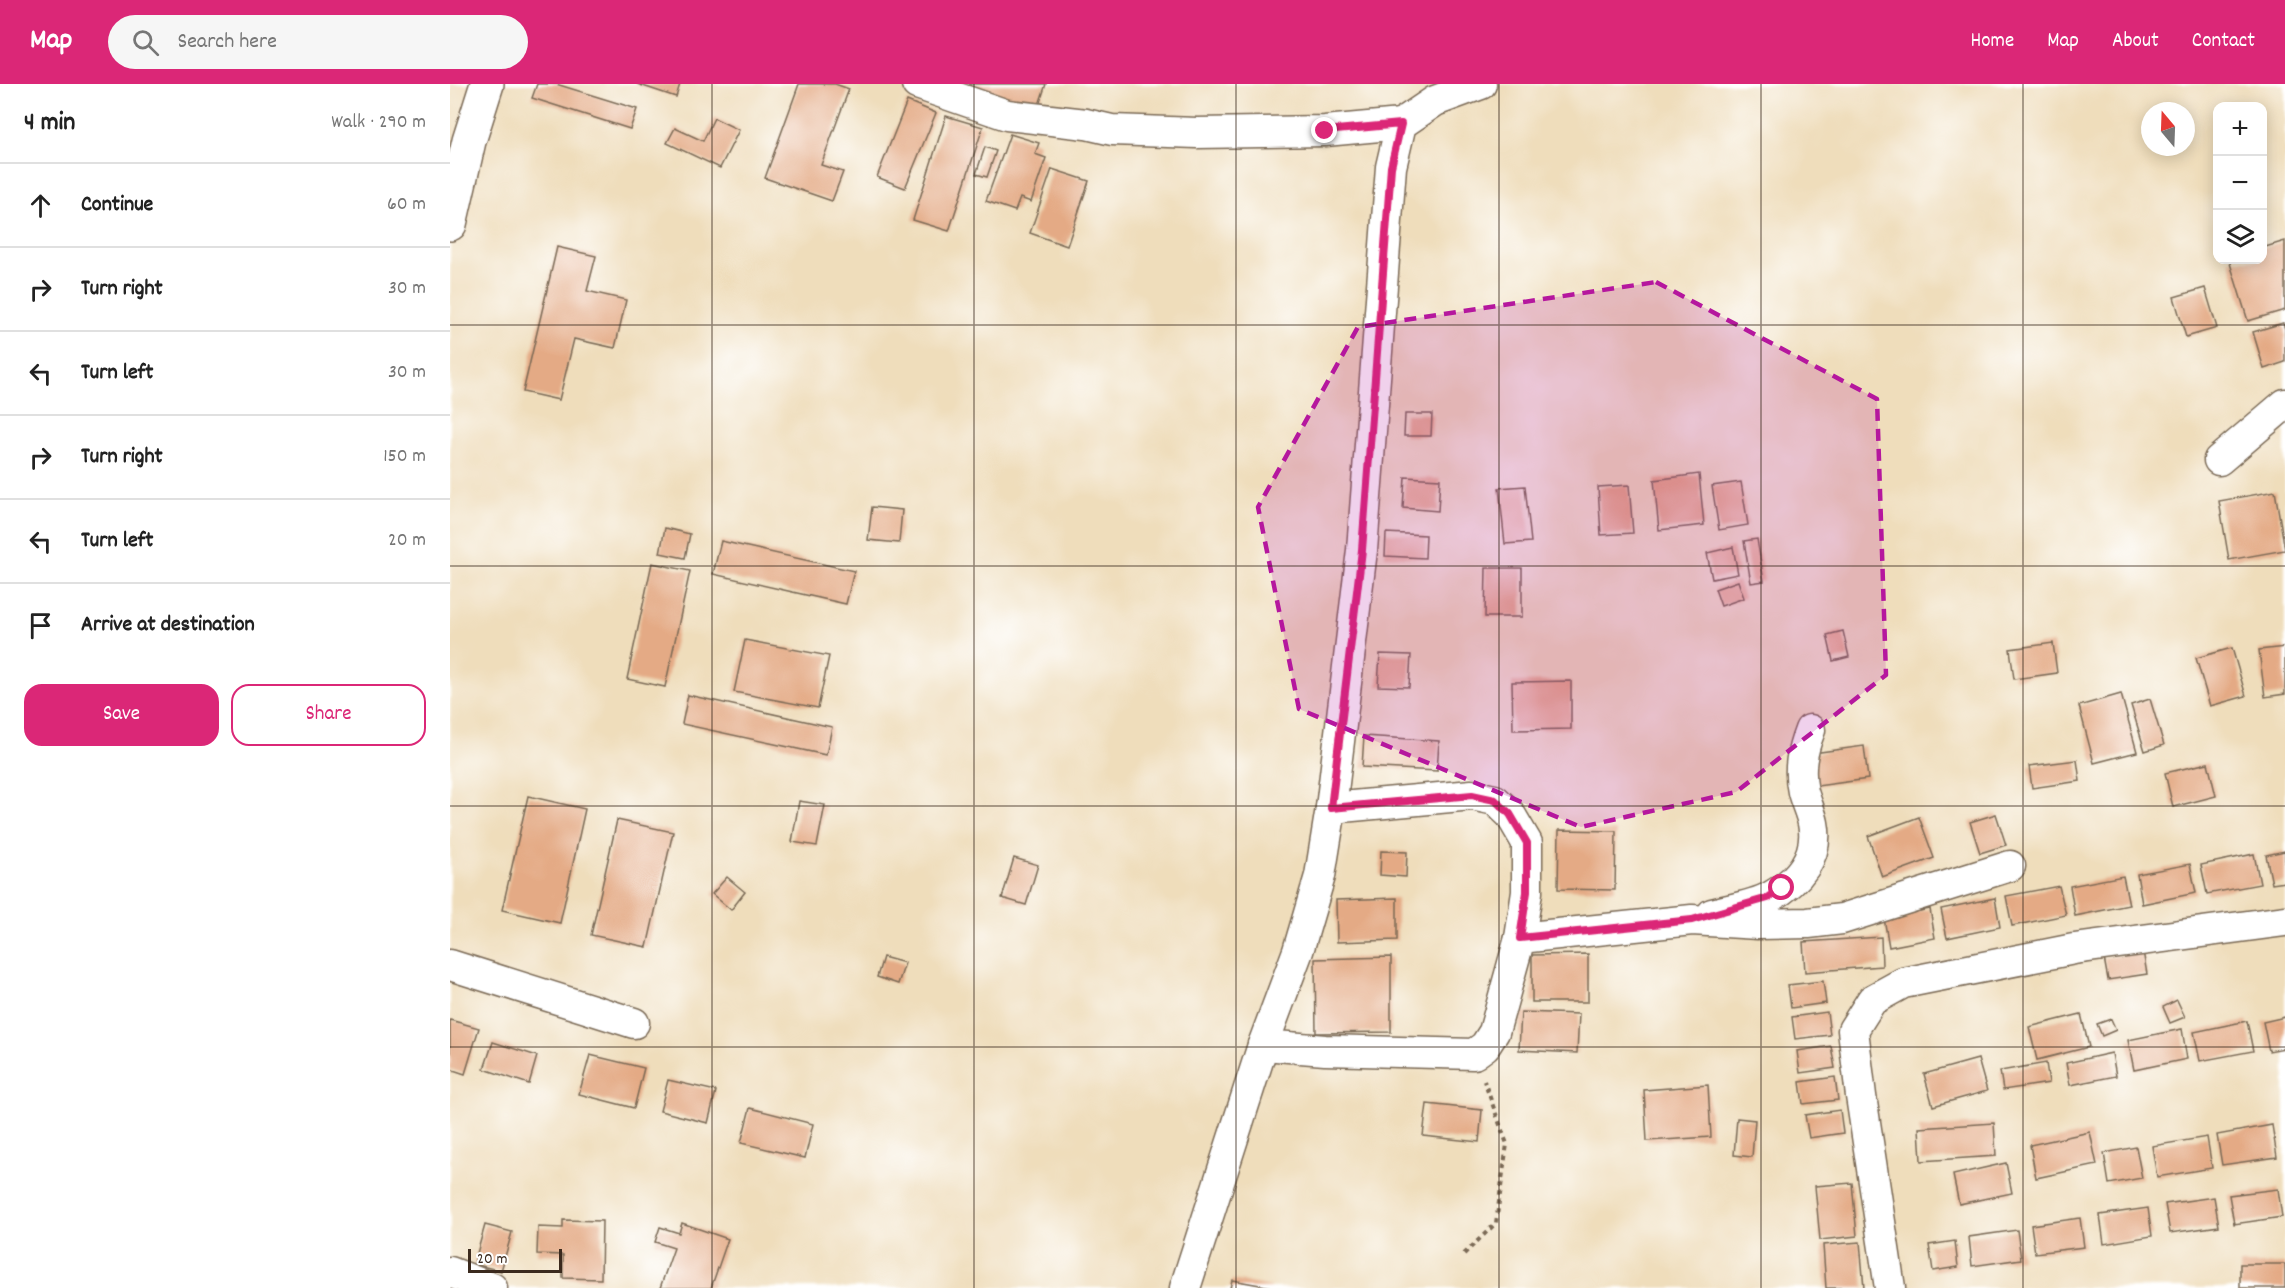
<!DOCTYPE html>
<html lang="en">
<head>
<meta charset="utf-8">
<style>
	:root { --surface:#fff; --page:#f6f6f6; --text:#222; --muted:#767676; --line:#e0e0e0; --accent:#db2777 }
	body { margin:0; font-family:Dekko,sans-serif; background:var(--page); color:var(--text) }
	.controls { position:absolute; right:18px; top:18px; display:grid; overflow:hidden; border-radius:12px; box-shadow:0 3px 15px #0003 }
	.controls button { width:54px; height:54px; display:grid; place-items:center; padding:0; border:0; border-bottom:2px solid var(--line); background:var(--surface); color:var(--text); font:30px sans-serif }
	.compass { position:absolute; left:1691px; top:18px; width:54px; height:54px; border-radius:50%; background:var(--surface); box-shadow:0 3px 15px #0003; rotate:341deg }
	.scale { position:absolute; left:18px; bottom:15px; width:94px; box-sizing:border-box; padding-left:6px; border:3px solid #3b2a1e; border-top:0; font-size:16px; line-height:21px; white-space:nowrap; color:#3b2a1e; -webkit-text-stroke:4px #fff; paint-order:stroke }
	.stop { position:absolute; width:18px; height:18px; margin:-14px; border:4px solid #db2777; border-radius:50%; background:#fff }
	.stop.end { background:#db2777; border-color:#fff; box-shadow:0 2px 6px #0008 }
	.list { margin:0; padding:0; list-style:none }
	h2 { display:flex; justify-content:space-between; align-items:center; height:78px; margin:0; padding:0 24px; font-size:26px }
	h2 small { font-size:20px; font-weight:400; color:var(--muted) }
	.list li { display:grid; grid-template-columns:39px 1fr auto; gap:18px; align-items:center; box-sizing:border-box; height:84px; padding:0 24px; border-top:2px solid var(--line) }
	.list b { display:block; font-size:22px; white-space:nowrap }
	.list em { font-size:20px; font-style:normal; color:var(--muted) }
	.actions { display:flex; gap:12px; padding:18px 24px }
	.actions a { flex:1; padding:14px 0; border:2px solid var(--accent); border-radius:18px; text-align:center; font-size:21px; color:var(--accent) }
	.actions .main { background:var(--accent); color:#fff }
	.icon { flex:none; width:33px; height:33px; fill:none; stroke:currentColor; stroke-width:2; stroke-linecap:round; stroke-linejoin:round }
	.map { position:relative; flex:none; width:1835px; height:1204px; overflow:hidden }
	header { display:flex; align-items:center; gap:36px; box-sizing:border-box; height:84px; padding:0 30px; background:var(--accent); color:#fff }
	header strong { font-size:28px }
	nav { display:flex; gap:33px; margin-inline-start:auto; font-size:21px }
	.search { width:420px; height:54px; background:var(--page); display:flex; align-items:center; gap:15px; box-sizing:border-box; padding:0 21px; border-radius:33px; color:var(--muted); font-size:22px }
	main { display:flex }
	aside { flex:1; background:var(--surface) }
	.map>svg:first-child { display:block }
	.building { fill:#e4aa85 }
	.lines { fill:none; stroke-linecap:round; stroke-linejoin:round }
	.street-casing { stroke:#7a6955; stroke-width:33 }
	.highway-casing { stroke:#7a6955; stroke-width:36 }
	.path { stroke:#7a6955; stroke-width:4; stroke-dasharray:4.5 4.5; stroke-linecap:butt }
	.street { stroke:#fff; stroke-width:30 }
	.highway { stroke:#fff; stroke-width:33 }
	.route { stroke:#db2777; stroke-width:8 }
	.marked { fill:#b5179e; fill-opacity:0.2; stroke:#b5179e; stroke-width:4.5; stroke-dasharray:12 8; stroke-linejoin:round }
	.grid { fill:none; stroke:#3b2a1e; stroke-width:1.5; stroke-opacity:0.55 }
</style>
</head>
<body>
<header>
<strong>Map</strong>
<div class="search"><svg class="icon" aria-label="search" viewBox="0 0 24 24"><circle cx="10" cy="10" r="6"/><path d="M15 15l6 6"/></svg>Search here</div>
<nav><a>Home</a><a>Map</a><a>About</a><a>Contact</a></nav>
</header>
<main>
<aside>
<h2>4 min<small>Walk · 290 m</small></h2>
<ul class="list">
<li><svg class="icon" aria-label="ahead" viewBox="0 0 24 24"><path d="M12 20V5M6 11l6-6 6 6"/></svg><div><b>Continue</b></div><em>60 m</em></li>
<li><svg class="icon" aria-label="right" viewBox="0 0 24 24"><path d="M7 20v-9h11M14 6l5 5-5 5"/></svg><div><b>Turn right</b></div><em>30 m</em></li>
<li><svg class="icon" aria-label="left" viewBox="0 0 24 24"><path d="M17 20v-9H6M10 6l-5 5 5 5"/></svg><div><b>Turn left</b></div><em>30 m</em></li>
<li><svg class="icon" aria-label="right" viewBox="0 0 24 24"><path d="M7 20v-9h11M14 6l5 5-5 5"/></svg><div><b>Turn right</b></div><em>150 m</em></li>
<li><svg class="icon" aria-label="left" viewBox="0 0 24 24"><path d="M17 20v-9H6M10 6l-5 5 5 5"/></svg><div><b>Turn left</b></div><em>20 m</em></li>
<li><svg class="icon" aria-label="arrive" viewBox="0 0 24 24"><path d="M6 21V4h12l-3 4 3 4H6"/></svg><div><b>Arrive at destination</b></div></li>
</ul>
<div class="actions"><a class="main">Save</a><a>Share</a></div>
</aside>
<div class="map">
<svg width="1835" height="1204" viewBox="0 0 1835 1204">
	<rect width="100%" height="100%" fill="#fff"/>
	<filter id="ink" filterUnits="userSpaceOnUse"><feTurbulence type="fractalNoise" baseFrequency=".0167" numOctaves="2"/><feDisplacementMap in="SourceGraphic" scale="12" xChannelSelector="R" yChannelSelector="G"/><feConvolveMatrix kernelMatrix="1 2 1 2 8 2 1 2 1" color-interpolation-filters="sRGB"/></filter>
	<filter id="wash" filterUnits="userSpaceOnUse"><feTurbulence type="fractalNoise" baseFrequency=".008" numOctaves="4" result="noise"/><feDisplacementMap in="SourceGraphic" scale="24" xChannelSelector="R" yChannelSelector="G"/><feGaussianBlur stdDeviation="1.35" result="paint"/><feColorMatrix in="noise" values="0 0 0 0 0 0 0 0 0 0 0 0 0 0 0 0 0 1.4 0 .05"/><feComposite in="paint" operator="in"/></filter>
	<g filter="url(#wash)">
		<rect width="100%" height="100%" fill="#efddbb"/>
		<g id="blocks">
			<g class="building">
				<polygon points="87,0 106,0 187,25 180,45 82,14"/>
				<polygon points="187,0 230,0 226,13"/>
				<polygon points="349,0 385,0 399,5 371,81 393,88 382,117 315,94"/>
				<polygon points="520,0 596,0 587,27 519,4"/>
				<polygon points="457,17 486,29 455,104 427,93"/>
				<polygon points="496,32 533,43 499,147 463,136"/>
				<polygon points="264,34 289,46 270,84 217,59 225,44 253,57"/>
				<polygon points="560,50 589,59 585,70 596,74 581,118 570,114 565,127 536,117"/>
				<polygon points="535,63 546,67 537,93 526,90"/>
				<polygon points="602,85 639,97 617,162 580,149"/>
				<polygon points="1835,157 1835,226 1798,237 1779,176 1812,176 1812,164"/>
				<polygon points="107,163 146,172 137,207 176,216 165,264 124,255 109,316 73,308"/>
				<polygon points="1755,204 1767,244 1736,253 1724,213"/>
				<polygon points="1833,239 1835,245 1835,278 1814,285 1803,248"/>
				<polygon points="955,330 982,330 981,352 954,352"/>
				<polygon points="1249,390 1254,441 1209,446 1204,396"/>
				<polygon points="955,393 990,395 988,427 953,424"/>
				<polygon points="1291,398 1298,441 1269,446 1262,402"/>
				<polygon points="1179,401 1183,449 1151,451 1148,403"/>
				<polygon points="1075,402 1081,458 1055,460 1049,404"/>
				<polygon points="1825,407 1835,466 1779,476 1769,417"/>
				<polygon points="422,423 452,426 449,459 418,456"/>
				<polygon points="215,444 240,450 235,474 210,469"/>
				<polygon points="936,449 976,451 975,474 935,472"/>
				<polygon points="1307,455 1314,497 1301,499 1294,457"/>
				<polygon points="271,457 404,487 396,520 263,490"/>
				<polygon points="1283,463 1288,490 1262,495 1257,469"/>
				<polygon points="202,479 240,487 215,603 177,595"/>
				<polygon points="1036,484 1072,484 1072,533 1035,533"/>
				<polygon points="1288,497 1294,514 1271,522 1265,505"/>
				<polygon points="1393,547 1399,573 1383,577 1377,551"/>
				<polygon points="295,556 379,572 368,624 284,608"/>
				<polygon points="1603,559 1607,589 1564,595 1560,565"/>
				<polygon points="1835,563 1835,610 1815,613 1809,566"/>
				<polygon points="1782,564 1796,612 1760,622 1746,574"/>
				<polygon points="930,570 961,571 959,603 928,602"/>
				<polygon points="1121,597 1121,645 1063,646 1062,598"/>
				<polygon points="1671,610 1687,668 1644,679 1629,622"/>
				<polygon points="238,611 382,643 376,671 232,640"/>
				<polygon points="1700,615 1714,661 1695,667 1681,621"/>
				<polygon points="914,652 989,657 987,687 912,683"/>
				<polygon points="1414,662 1418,695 1360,703 1356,670"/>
				<polygon points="1627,676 1630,697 1582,704 1579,682"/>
				<polygon points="1758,679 1766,712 1723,723 1715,689"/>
				<polygon points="78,712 135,725 110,839 52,826"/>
				<polygon points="349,717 375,721 367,762 342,758"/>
				<polygon points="1546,730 1556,761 1530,769 1520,738"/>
				<polygon points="1469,733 1484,774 1432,793 1418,752"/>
				<polygon points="167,736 223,748 197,863 141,851"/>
				<polygon points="1109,746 1166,747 1165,806 1108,805"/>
				<polygon points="931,767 957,768 956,793 930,791"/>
				<polygon points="1835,767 1835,798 1822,800 1816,771"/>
				<polygon points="1804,770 1810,800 1757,810 1751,781"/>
				<polygon points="564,774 588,781 576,821 552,814"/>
				<polygon points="1740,780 1746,809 1692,820 1687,790"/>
				<polygon points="1673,792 1679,821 1625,832 1620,802"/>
				<polygon points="277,793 295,808 281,826 262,810"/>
				<polygon points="1609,802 1616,831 1562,842 1556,812"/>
				<polygon points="947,814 947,856 887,858 886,816"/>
				<polygon points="1545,814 1550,843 1497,854 1491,825"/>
				<polygon points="1480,825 1485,854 1439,863 1434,834"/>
				<polygon points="1431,853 1432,882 1355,888 1353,858"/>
				<polygon points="1693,867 1697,890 1658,896 1654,874"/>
				<polygon points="1138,870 1138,918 1082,918 1082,871"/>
				<polygon points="433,873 455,879 448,900 427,893"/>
				<polygon points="941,873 941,948 866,949 865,875"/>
				<polygon points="1373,897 1376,919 1341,924 1338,901"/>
				<polygon points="1727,916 1735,933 1720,939 1713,923"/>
				<polygon points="1071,928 1129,930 1127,969 1069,966"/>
				<polygon points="1377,928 1380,951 1345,955 1342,933"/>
				<polygon points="1631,930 1639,963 1587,976 1579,943"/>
				<polygon points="1835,933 1835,964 1819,967 1813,938"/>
				<polygon points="1661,935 1666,946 1652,952 1647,940"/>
				<polygon points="0,936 29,944 15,990 0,985"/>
				<polygon points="1797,937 1803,967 1750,977 1744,948"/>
				<polygon points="1732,945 1737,975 1684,986 1678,956"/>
				<polygon points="43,958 87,972 79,1000 34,985"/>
				<polygon points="1381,962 1385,984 1350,989 1347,967"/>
				<polygon points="1662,969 1666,992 1620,1001 1616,979"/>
				<polygon points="140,971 194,984 184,1024 129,1010"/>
				<polygon points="1528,975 1537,1007 1483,1022 1474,990"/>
				<polygon points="1596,979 1599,999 1553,1006 1550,987"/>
				<polygon points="1385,993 1388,1016 1353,1020 1350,998"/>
				<polygon points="218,996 266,1007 258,1039 210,1027"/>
				<polygon points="1258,1001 1261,1053 1197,1057 1194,1006"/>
				<polygon points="977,1020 1032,1026 1029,1058 973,1052"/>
				<polygon points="300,1024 363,1040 355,1074 291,1059"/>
				<polygon points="1390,1026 1393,1049 1359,1054 1355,1031"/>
				<polygon points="1287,1034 1305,1036 1302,1073 1284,1071"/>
				<polygon points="1544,1039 1546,1072 1471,1077 1469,1044"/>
				<polygon points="1822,1041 1827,1073 1772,1081 1767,1051"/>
				<polygon points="1640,1048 1647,1081 1586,1094 1580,1061"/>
				<polygon points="1757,1053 1762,1084 1707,1093 1702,1062"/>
				<polygon points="1686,1063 1692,1094 1659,1100 1654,1069"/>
				<polygon points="1556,1079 1562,1109 1509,1120 1503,1091"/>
				<polygon points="1402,1099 1407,1152 1370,1156 1365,1102"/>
				<polygon points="1828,1105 1832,1133 1784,1140 1779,1111"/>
				<polygon points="1764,1113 1769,1142 1720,1149 1715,1120"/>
				<polygon points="1698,1124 1702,1152 1654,1160 1650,1131"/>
				<polygon points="1630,1134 1634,1163 1585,1169 1581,1141"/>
				<polygon points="113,1136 152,1137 151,1195 113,1194 113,1171 87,1170 88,1143 113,1144"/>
				<polygon points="232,1139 278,1155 261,1204 210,1204 224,1164 205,1158 210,1143 229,1149"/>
				<polygon points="35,1141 62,1148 51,1187 24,1180"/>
				<polygon points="1567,1146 1571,1175 1522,1182 1519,1153"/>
				<polygon points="1505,1157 1508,1183 1483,1187 1479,1161"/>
				<polygon points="1410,1158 1414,1204 1376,1204 1373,1161"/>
				<rect x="1790" y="1180" width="45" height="24"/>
				<polygon points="782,1196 821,1203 821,1204 780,1204"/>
			</g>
		</g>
	</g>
	<g filter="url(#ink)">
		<use href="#blocks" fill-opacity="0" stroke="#7a6955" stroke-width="1.5"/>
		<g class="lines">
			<g class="street-casing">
				<g id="street">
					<polyline points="467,0 557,31 636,40 662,46 747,49 875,47 951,40"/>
					<polyline points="1769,376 1835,320"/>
					<polyline points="881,724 1022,711 1045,716 1060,730 1077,759 1077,808 1070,854"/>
					<path d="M1262,830C1280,825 1303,822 1320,813C1347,798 1370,773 1363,739C1361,729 1356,719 1353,708C1348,685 1352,667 1360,646"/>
					<polyline points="0,881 184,939"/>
					<polyline points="813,961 875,966 1024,970 1035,962 1044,948 1070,854 1242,836 1308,840 1358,839 1392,835 1560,782"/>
					<polyline points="0,1188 42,1204"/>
					<polyline points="735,1204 813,961 848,867 870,792 881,724 912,466 941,83 951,40 985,17 1031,0"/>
					<polyline points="1440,1204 1411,1012 1403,946 1422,916 1453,899 1624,865 1835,837"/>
				</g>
			</g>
			<g class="highway-casing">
				<polyline id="highway" points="0,140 19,57 37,0"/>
			</g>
			<polyline class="path" points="1014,1170 1046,1139 1057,1060 1034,997"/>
			<use href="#street" class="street"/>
			<use href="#highway" class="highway"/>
		</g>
	</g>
	<g class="lines" filter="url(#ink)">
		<polyline class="route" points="875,47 951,40 941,83 912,466 881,724 1022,711 1045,716 1060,730 1077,759 1077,808 1070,854 1242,836 1318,814 1332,804"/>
	</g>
	<path class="marked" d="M1206,198L1427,315L1436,591L1286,708L1131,743L849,625L808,423L908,243Z"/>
	<path class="grid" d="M262,0V1204M524,0V1204M786,0V1204M1049,0V1204M1311,0V1204M1573,0V1204M0,241H1835M0,482H1835M0,722H1835M0,963H1835"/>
</svg>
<div class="controls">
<button>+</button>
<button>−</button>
<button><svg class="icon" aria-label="layers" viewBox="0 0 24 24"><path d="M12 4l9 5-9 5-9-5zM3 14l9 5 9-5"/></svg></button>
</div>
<svg class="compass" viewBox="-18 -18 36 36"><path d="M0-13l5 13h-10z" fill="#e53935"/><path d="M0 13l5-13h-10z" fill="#767676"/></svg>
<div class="scale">20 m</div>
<div class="stop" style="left:1332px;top:804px"></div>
<div class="stop end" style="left:875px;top:47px"></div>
</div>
</main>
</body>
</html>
